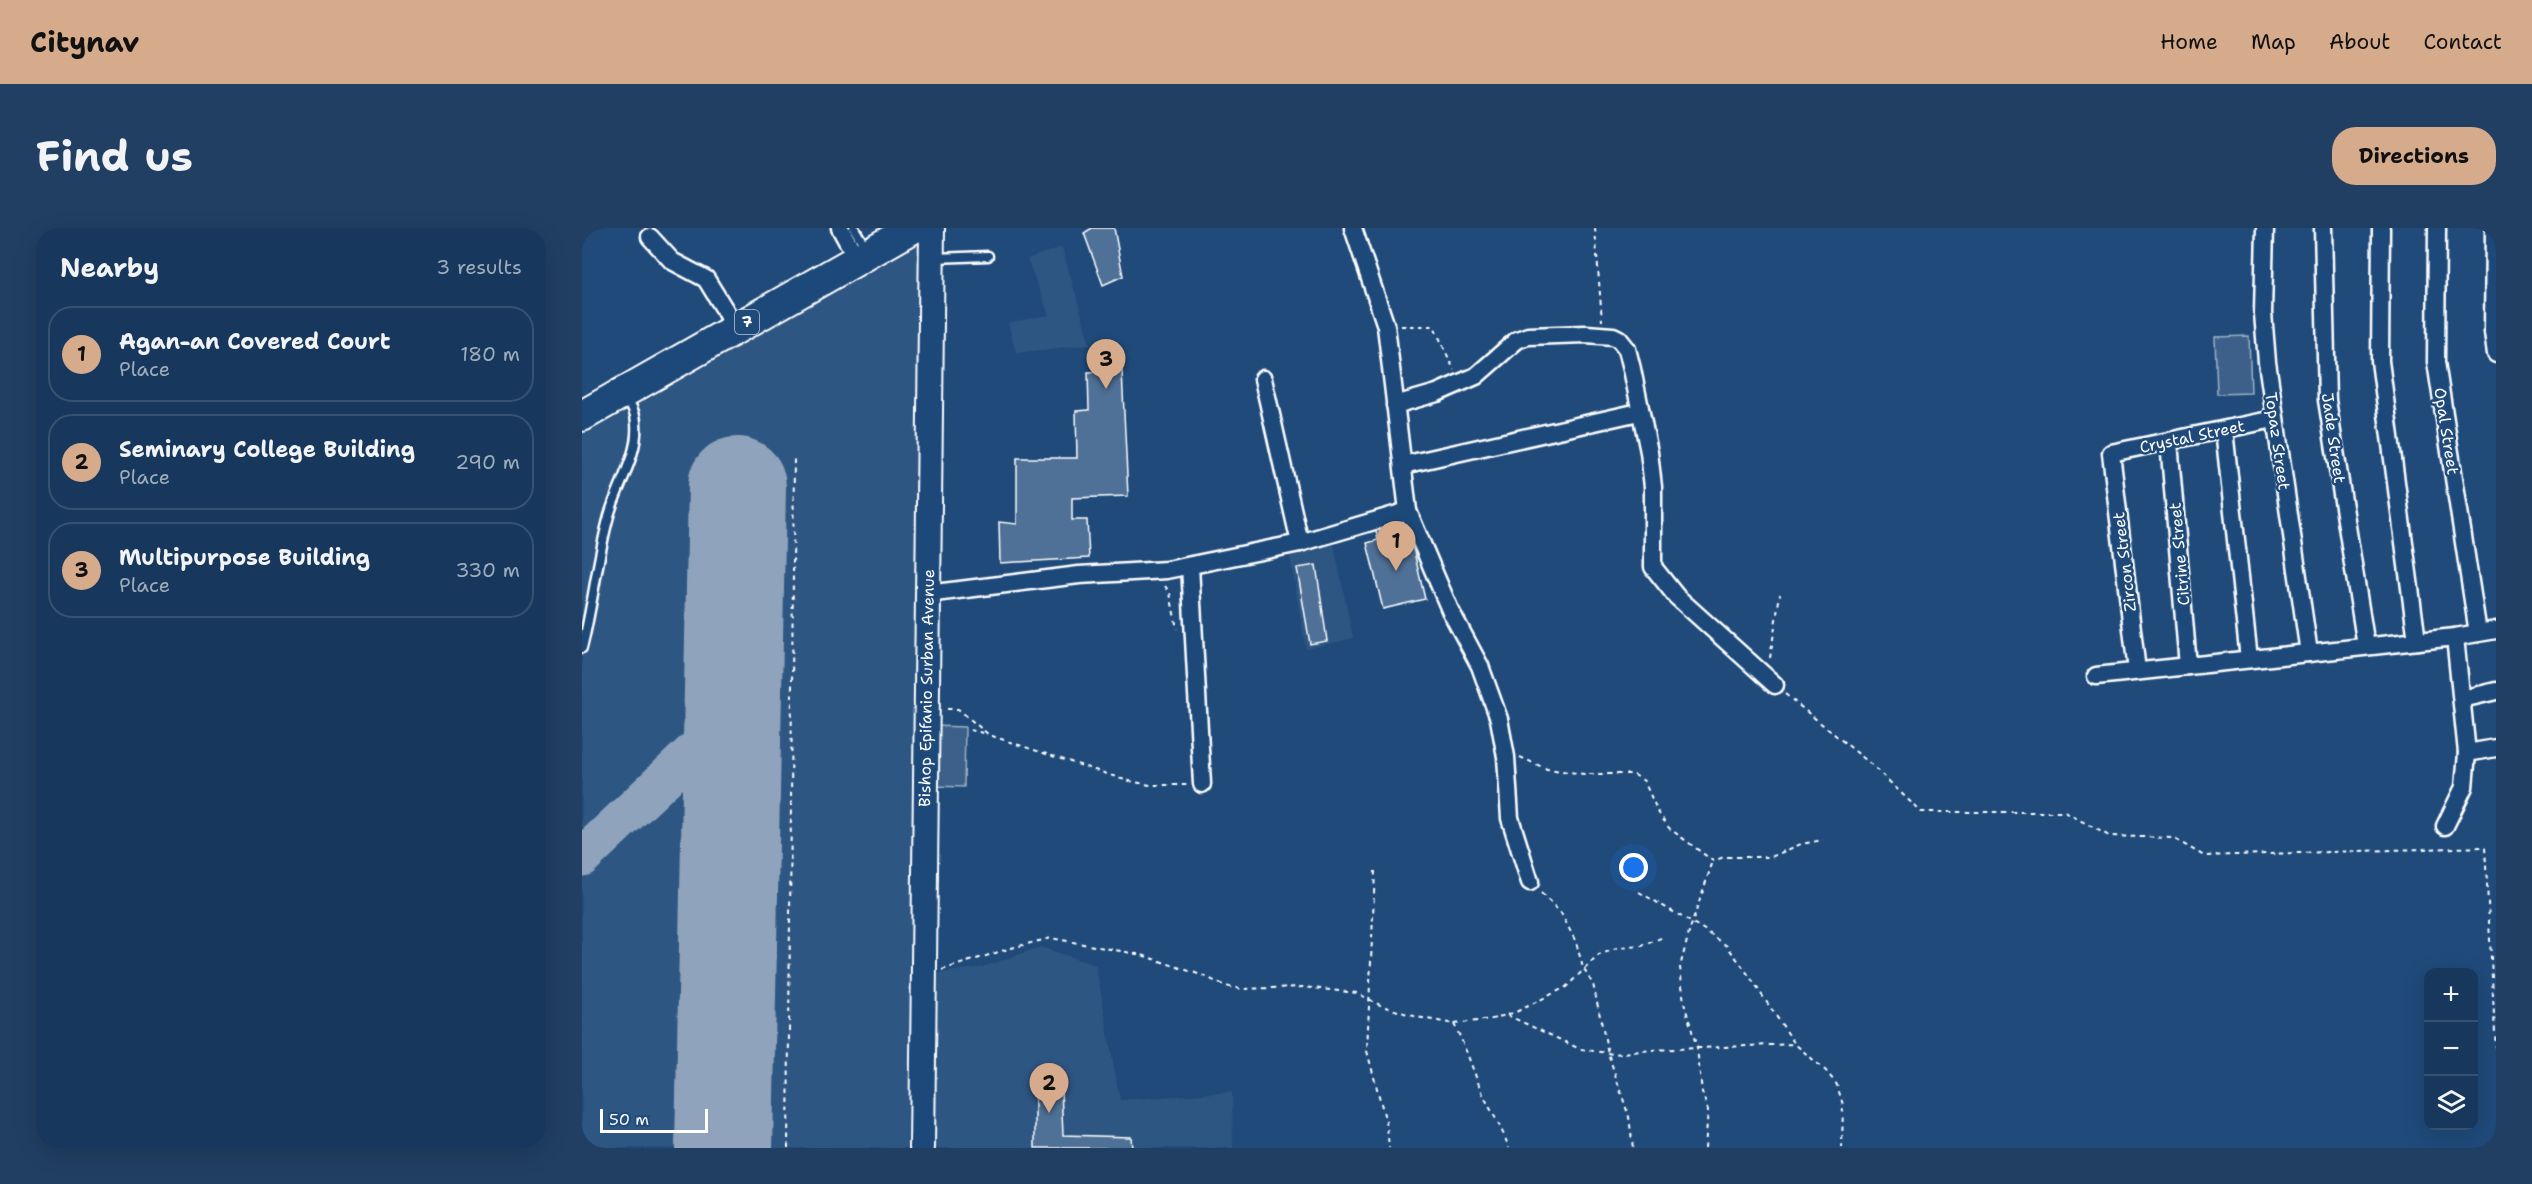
<!DOCTYPE html>
<html lang="en">
<head>
<meta charset="utf-8">
<style>
	:root { --surface:#17385c; --page:#203f62; --text:#f1f3f6; --muted:#9eacbb; --line:#365272; --accent:#d6ab8b }
	body { margin:0; font-family:"Shantell Sans",sans-serif; background:var(--page); color:var(--text) }
	.controls { position:absolute; right:18px; bottom:18px; display:grid; overflow:hidden; border-radius:12px; box-shadow:0 6px 24px #0002 }
	.controls button { width:54px; height:54px; display:grid; place-items:center; padding:0; border:0; border-bottom:2px solid var(--line); background:var(--surface); color:var(--text); font:30px sans-serif }
	.scale { position:absolute; left:18px; bottom:15px; width:108px; box-sizing:border-box; padding-left:6px; border:3px solid #fff; border-top:0; font-size:16px; line-height:21px; white-space:nowrap; color:#fff; -webkit-text-stroke:4px #1f4a7a; paint-order:stroke }
	.you { position:absolute; left:1052px; top:640px; width:21px; height:21px; margin:-15px; border:4px solid #fff; border-radius:50%; background:#1a73e8; box-shadow:0 0 0 9px #1a73e833 }
	.badge { display:grid; place-items:center; width:39px; height:39px; border-radius:50%; background:var(--accent); color:#111; font-size:20px; font-weight:700 }
	.pin { position:absolute; translate:-50% -50px; filter:drop-shadow(0 2px 3px #0008) }
	.pin::after { content:''; position:absolute; top:32px; width:21px; height:18px; background:inherit; clip-path:polygon(0 0,100% 0,50% 100%) }
	.list { margin:0; padding:0; list-style:none }
	h2 { display:flex; justify-content:space-between; align-items:center; height:78px; margin:0; padding:0 24px; font-size:26px }
	h2 small { font-size:20px; font-weight:400; color:var(--muted) }
	.list li { display:grid; grid-template-columns:39px 1fr auto; gap:18px; align-items:center; box-sizing:border-box; height:96px; margin:0 12px 12px; padding:0 12px; border:2px solid var(--line); border-radius:24px }
	.list b { display:block; font-size:22px; white-space:nowrap }
	.list p { margin:0; font-size:20px; white-space:nowrap; color:var(--muted) }
	.list em { font-size:20px; font-style:normal; color:var(--muted) }
	.icon { flex:none; width:33px; height:33px; fill:none; stroke:currentColor; stroke-width:2; stroke-linecap:round; stroke-linejoin:round }
	.map { position:relative; flex:none; width:1914px; height:920px; overflow:hidden; border-radius:24px }
	header { display:flex; align-items:center; gap:36px; box-sizing:border-box; height:84px; padding:0 30px; background:var(--accent); color:#111 }
	header strong { font-size:28px }
	nav { display:flex; gap:33px; margin-inline-start:auto; font-size:21px }
	.intro { display:flex; align-items:center; justify-content:space-between; box-sizing:border-box; height:144px; padding:0 36px }
	h1 { margin:0; font-size:42px }
	.button { padding:15px 27px; border-radius:24px; background:var(--accent); color:#111; font-size:21px; font-weight:700 }
	main { display:flex; gap:36px; padding:0 36px }
	aside { flex:1; background:var(--surface); border-radius:24px; box-shadow:0 6px 24px #0002 }
	.map>svg:first-child { display:block }
	.built { fill:#2e5683 }
	.green { fill:#3c618b; stroke:#9eb0c5; stroke-width:1.5 }
	.lines { fill:none; stroke-linecap:round; stroke-linejoin:round }
	.taxiway { stroke:#8fa4bc; stroke-width:39 }
	.runway { stroke:#8fa4bc; stroke-width:98 }
	.building { fill:#507197; stroke:#fff; stroke-width:1.5 }
	.lane-casing { stroke:#fff; stroke-width:13 }
	.street-casing { stroke:#fff; stroke-width:21 }
	.secondary-casing { stroke:#fff; stroke-width:28 }
	.highway-casing { stroke:#fff; stroke-width:34 }
	.path { stroke:#fff; stroke-width:2; stroke-dasharray:4.5 4.5; stroke-linecap:butt }
	.lane { stroke:#1f4a7a; stroke-width:8 }
	.street { stroke:#1f4a7a; stroke-width:16 }
	.secondary { stroke:#1f4a7a; stroke-width:24 }
	.highway { stroke:#1f4a7a; stroke-width:30 }
	.labels { text-anchor:middle; stroke-width:5; stroke-linejoin:round; paint-order:stroke }
	.shield { fill:#1f4a7a; stroke:#bcc9d7; stroke-width:1.5 }
	.shield-label { font-size:15px; font-weight:bold; fill:#fff }
	.street-label { font-size:16px; fill:#fff; stroke:#1f4a7a }
</style>
</head>
<body>
<header>
<strong>Citynav</strong>
<nav><a>Home</a><a>Map</a><a>About</a><a>Contact</a></nav>
</header>
<div class="intro"><h1>Find us</h1><a class="button">Directions</a></div>
<main>
<aside>
<h2>Nearby<small>3 results</small></h2>
<ul class="list">
<li><span class="badge">1</span><div><b>Agan-an Covered Court</b><p>Place</p></div><em>180 m</em></li>
<li><span class="badge">2</span><div><b>Seminary College Building</b><p>Place</p></div><em>290 m</em></li>
<li><span class="badge">3</span><div><b>Multipurpose Building</b><p>Place</p></div><em>330 m</em></li>
</ul>
</aside>
<div class="map">
<svg width="1914" height="920" viewBox="0 0 1914 920">
	<rect width="100%" height="100%" fill="#1f4a7a"/>
	<filter id="ink" filterUnits="userSpaceOnUse"><feTurbulence type="fractalNoise" baseFrequency=".0167" numOctaves="2"/><feDisplacementMap in="SourceGraphic" scale="12" xChannelSelector="R" yChannelSelector="G"/><feConvolveMatrix kernelMatrix="1 2 1 2 8 2 1 2 1" color-interpolation-filters="sRGB"/></filter>
	<g filter="url(#ink)">
		<g class="built">
			<polygon points="341,5 325,920 0,920 0,204 51,180"/>
			<polygon points="480,19 508,116 434,125 426,95 467,87 445,31"/>
			<polygon points="751,312 771,410 724,421 707,323"/>
			<polygon points="458,719 514,737 538,872 650,864 651,920 343,920 345,747 401,739"/>
		</g>
		<g class="green">
			<polygon points="1667,108 1669,165 1635,166 1633,109"/>
			<polygon points="354,498 383,499 382,559 351,558"/>
		</g>
		<g class="lines">
			<polyline class="taxiway" points="0,629 150,487"/>
			<polyline class="runway" points="142,920 155,258"/>
		</g>
		<g class="building">
			<polygon points="510,0 532,0 541,48 521,57 502,5"/>
			<polygon points="540,143 546,268 490,270 490,292 505,292 507,330 418,335 417,294 435,296 435,230 495,230 494,183 507,182 506,144"/>
			<polygon points="820,296 832,324 843,371 801,381 785,315 796,312 794,303"/>
			<polygon points="734,337 745,413 728,416 715,340"/>
			<polygon points="453,862 479,862 481,907 549,909 550,920 453,920"/>
		</g>
		<g class="lines">
			<g class="lane-casing">
				<g id="lane">
					<polyline points="272,0 284,20"/>
					<polyline points="353,30 406,28"/>
					<path d="M0,420C11,377 15,331 27,288C35,258 57,227 54,195C54,185 49,177 44,169"/>
				</g>
			</g>
			<g class="street-casing">
				<g id="street">
					<polyline points="258,0 275,31"/>
					<polyline points="771,0 804,98 826,283 868,382 898,438 917,491 924,529 928,590 948,654"/>
					<polyline points="1683,0 1681,85 1685,134 1727,425"/>
					<polyline points="1741,0 1745,172 1784,418"/>
					<polyline points="1799,0 1798,133 1835,413"/>
					<polyline points="1855,0 1854,134 1896,405"/>
					<polyline points="1912,0 1911,104 1914,126"/>
					<polyline points="68,9 90,33 124,51 154,100"/>
					<polyline points="681,151 718,315"/>
					<polyline points="813,177 855,165 894,148 935,112 946,108 1004,106 1031,108 1037,111 1045,121 1050,141 1067,224 1071,259 1071,339 1094,368 1193,457"/>
					<polyline points="1642,202 1667,431"/>
					<polyline points="1587,214 1606,438"/>
					<polyline points="821,237 1057,184"/>
					<polyline points="608,338 620,556"/>
					<polyline points="345,366 497,347 585,342 718,315 826,283"/>
					<polyline points="1555,443 1529,225 1692,191"/>
					<polyline points="1514,448 1873,409 1914,402"/>
					<polyline points="1880,471 1914,463"/>
					<polyline points="1885,525 1914,520"/>
					<polyline points="1863,598 1882,559 1885,525 1873,409"/>
				</g>
			</g>
			<g class="secondary-casing">
				<polyline id="secondary" points="340,920 350,0"/>
			</g>
			<g class="highway-casing">
				<polyline id="highway" points="0,188 331,0"/>
			</g>
			<g class="path">
				<polyline points="1013,0 1020,93"/>
				<polyline points="819,98 852,98 872,142"/>
				<polyline points="583,358 588,365 595,401"/>
				<polyline points="1188,430 1198,366"/>
				<polyline points="1203,466 1290,537 1339,584 1483,584 1527,608 1591,610 1622,628 1903,619 1914,824"/>
				<polyline points="365,481 376,481 407,507 437,517 543,552 568,557 606,557"/>
				<polyline points="388,502 405,506"/>
				<polyline points="938,529 965,541 1002,546 1051,546 1062,553 1076,584 1087,600 1131,633 1142,629 1189,629 1219,616 1241,612"/>
				<polyline points="793,643 785,823 805,898 807,920"/>
				<polyline points="1057,664 1121,701 1145,718 1161,739 1213,816 1244,843 1255,857 1261,877 1260,920"/>
				<polyline points="959,665 979,685 994,714 1001,740 1011,756 1026,825 1047,889 1051,920"/>
				<polyline points="360,742 429,720 469,710 560,727 622,748 643,758 659,761 721,759 775,765 800,778 835,789 872,796 910,791 934,784 984,759 1017,727 1035,720 1060,718 1081,709"/>
				<polyline points="925,787 998,821 1032,826 1069,822 1213,816"/>
				<path d="M872,796C882,816 889,836 897,857C906,879 919,897 927,920"/>
				<polyline points="206,920 212,228"/>
				<polyline points="1123,920 1126,882 1120,864 1115,820 1102,775 1098,739 1108,701 1131,633"/>
			</g>
			<use href="#lane" class="lane"/>
			<use href="#street" class="street"/>
			<use href="#secondary" class="secondary"/>
			<use href="#highway" class="highway"/>
		</g>
	</g>
	<g class="labels">
		<rect class="shield" x="153" y="82" width="24" height="24" rx="4.5"/>
		<g class="shield-label">
			<text x="165" y="99">7</text>
		</g>
		<g class="street-label">
			<text transform="translate(1865 203) rotate(81)" y="6">Opal Street</text>
			<text transform="translate(1610 208) rotate(-12)" y="6">Crystal Street</text>
			<text transform="translate(1752 210) rotate(82)" y="6">Jade Street</text>
			<text transform="translate(1696 213) rotate(82)" y="6">Topaz Street</text>
			<text transform="translate(1597 326) rotate(-95)" y="6">Citrine Street</text>
			<text transform="translate(1542 334) rotate(-97)" y="6">Zircon Street</text>
			<text transform="translate(344 460) rotate(-89)" y="6">Bishop Epifanio Surban Avenue</text>
		</g>
	</g>
</svg>
<div class="controls">
<button>+</button>
<button>−</button>
<button><svg class="icon" aria-label="layers" viewBox="0 0 24 24"><path d="M12 4l9 5-9 5-9-5zM3 14l9 5 9-5"/></svg></button>
</div>
<div class="scale">50 m</div>
<div class="you"></div>
<div class="pin badge" style="left:814px;top:343px">1</div>
<div class="pin badge" style="left:467px;top:885px">2</div>
<div class="pin badge" style="left:524px;top:161px">3</div>
</div>
</main>
</body>
</html>
